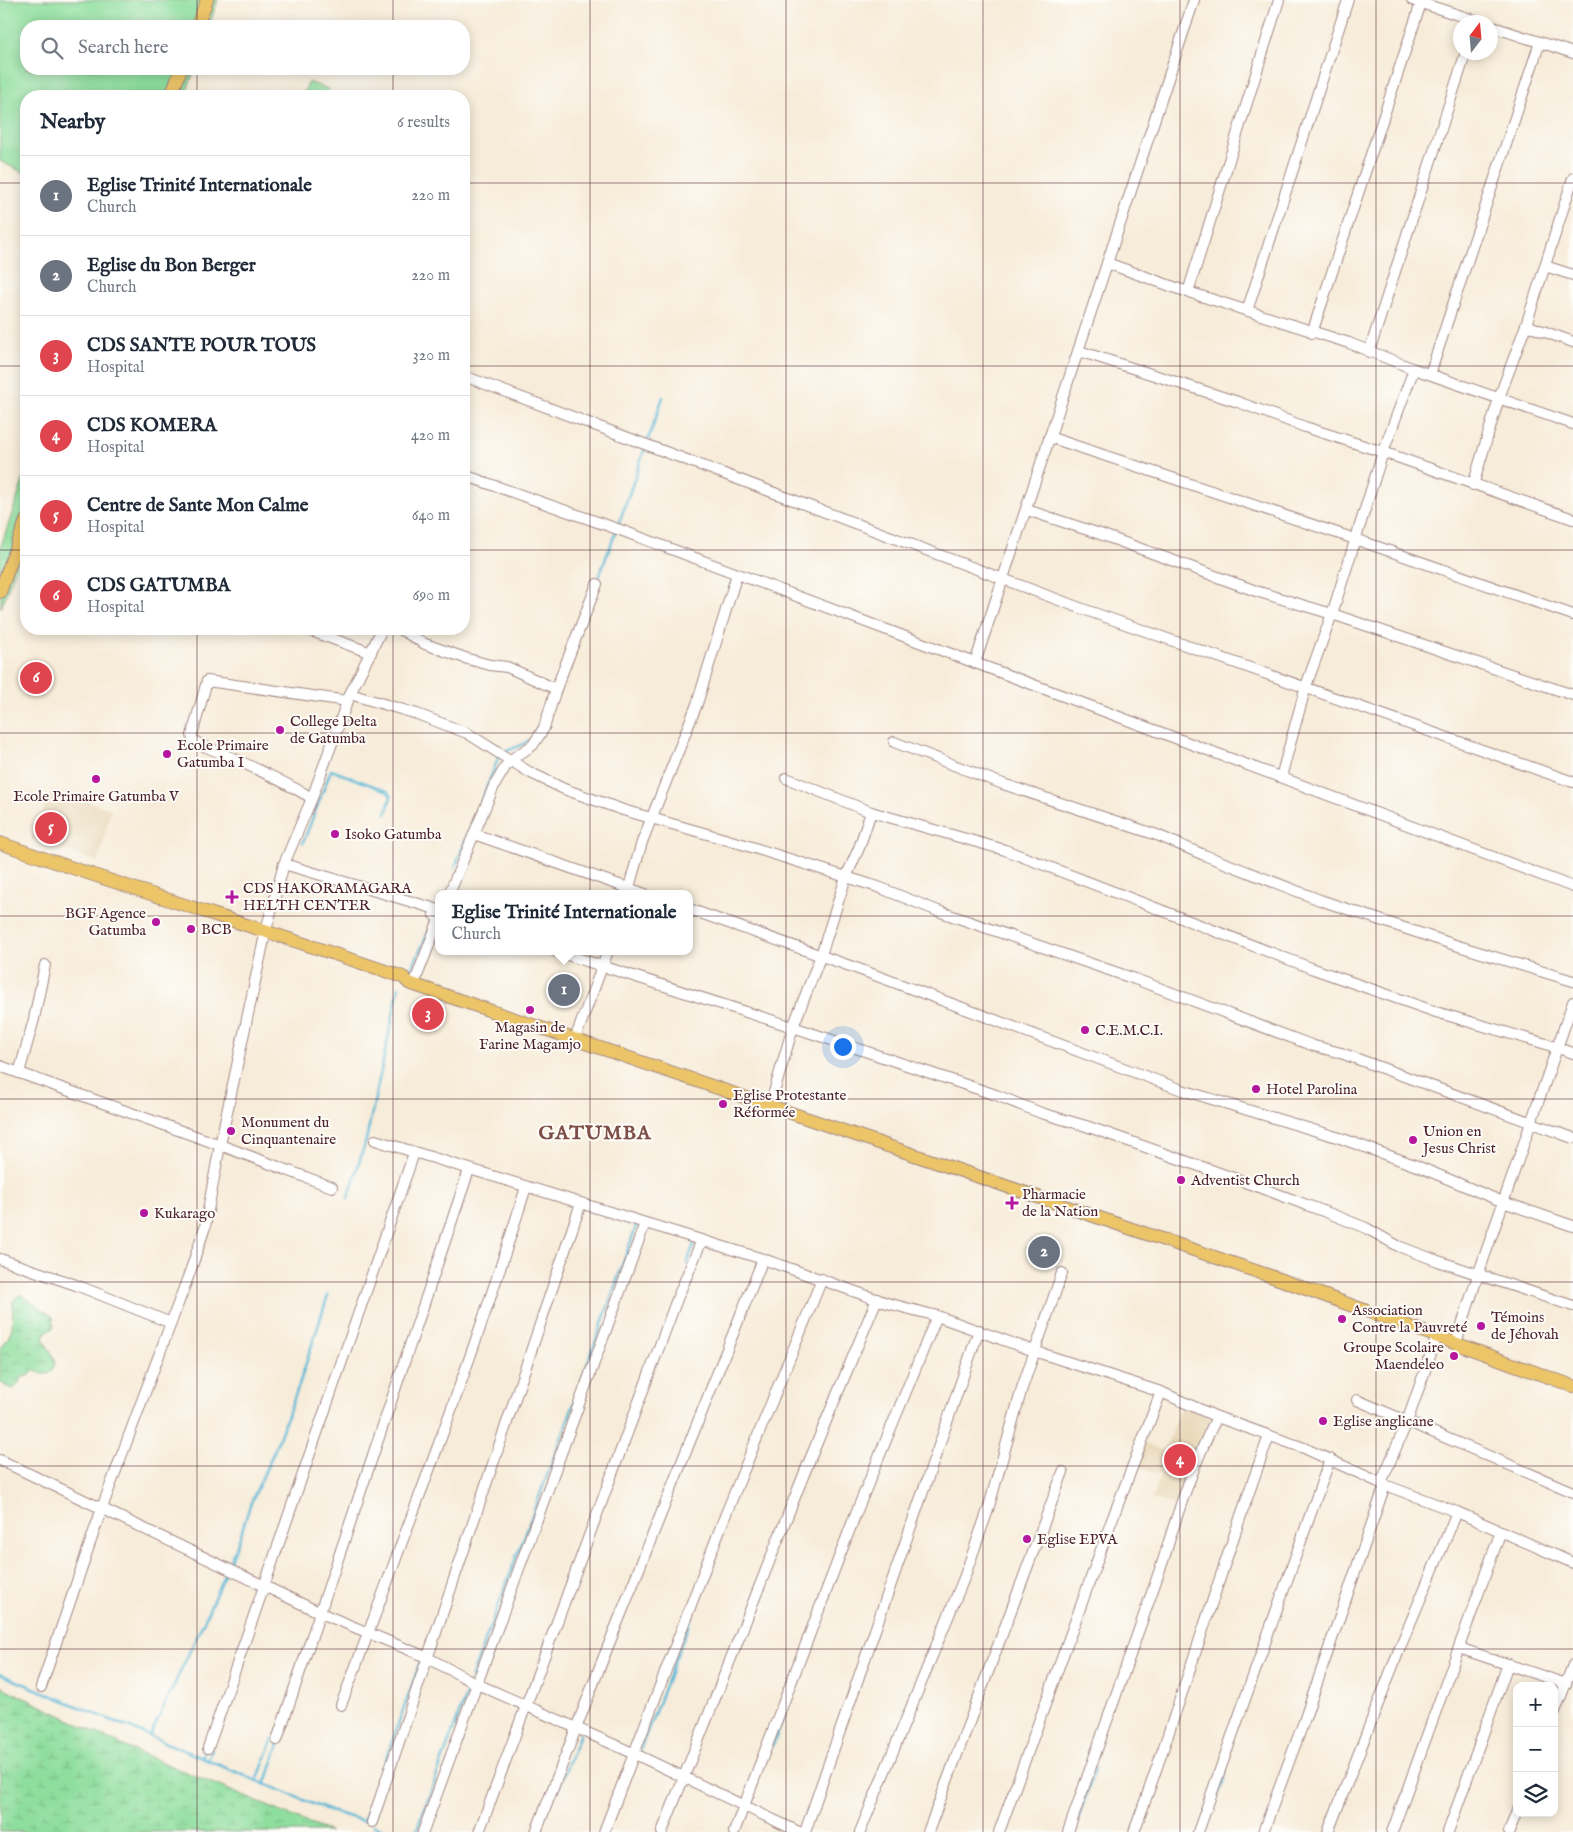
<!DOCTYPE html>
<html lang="en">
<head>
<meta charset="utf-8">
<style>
	:root { --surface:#fff; --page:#f2f2f3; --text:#1f2937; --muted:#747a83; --line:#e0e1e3; --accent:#db2777 }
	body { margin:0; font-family:"IM FELL English",serif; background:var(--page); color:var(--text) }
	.controls { position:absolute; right:15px; bottom:15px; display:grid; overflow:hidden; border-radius:10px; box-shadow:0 2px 12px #0003 }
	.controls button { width:45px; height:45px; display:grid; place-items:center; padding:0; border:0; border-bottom:1px solid var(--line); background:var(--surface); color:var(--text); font:25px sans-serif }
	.compass { position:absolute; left:1453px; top:15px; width:45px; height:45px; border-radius:50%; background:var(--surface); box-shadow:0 2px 12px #0003; rotate:16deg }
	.you { position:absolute; left:842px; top:1046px; width:18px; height:18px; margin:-12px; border:4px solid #fff; border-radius:50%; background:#1a73e8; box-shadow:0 0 0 8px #1a73e833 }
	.badge { display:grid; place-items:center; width:32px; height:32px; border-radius:50%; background:var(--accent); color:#fff; font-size:16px; font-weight:700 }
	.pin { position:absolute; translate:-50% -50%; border:2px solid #fff; box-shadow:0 1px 5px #0006 }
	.popup { position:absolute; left:435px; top:890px; width:258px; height:65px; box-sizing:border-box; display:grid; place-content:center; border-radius:10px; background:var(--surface); filter:drop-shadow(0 1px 4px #0005); font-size:16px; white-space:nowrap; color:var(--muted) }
	.popup b { font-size:19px; color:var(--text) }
	.popup::after { content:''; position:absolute; left:50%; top:100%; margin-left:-10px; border:10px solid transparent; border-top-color:var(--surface) }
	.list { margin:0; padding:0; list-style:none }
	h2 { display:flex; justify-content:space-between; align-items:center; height:65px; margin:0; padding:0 20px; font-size:21px }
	h2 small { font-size:16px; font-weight:400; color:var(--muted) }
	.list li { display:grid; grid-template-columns:32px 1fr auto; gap:15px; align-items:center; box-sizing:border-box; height:80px; padding:0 20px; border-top:1px solid var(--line) }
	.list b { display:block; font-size:19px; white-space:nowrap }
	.list p { margin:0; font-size:16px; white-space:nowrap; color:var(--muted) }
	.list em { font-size:16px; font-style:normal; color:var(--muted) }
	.icon { flex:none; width:28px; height:28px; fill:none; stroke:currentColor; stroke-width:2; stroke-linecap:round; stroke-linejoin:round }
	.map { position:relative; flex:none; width:1573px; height:1832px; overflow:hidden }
	.search { position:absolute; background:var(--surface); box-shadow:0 2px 12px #0003; left:20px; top:20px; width:450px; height:55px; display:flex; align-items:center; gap:12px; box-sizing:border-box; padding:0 18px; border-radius:20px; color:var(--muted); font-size:19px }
	.panel { position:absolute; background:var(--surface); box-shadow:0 2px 12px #0003; left:20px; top:90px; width:450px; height:545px; border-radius:20px }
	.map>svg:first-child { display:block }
	.built { fill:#e9d9ba }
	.green { fill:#8ede9e; stroke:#6c7e64 }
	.wetland { fill:url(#wetland-marsh); stroke:#6c7e64 }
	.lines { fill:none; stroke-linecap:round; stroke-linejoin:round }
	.stream { stroke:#59b7d7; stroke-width:2.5 }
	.minor-casing { stroke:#a08682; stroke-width:12 }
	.major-casing { stroke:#a08682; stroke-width:14 }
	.minor { stroke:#fff; stroke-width:10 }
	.major { stroke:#ecc569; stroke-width:12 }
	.grid { fill:none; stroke:#4a1f2b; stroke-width:1; stroke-opacity:0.55 }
	.poi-dot { fill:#b5179e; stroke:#fdfcf7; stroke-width:2 }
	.labels { text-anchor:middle; stroke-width:4; stroke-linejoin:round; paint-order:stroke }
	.poi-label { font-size:15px; fill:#4a1f2b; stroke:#fdfcf7; text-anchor:start }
	.district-label { font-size:20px; font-weight:bold; letter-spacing:1px; fill:#7e4f48; stroke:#fdfcf7 }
</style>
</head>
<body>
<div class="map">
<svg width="1573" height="1832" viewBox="0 0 1573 1832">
	<defs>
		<pattern id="wetland-marsh" width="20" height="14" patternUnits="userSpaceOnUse" patternTransform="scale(1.25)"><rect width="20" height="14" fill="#8ede9e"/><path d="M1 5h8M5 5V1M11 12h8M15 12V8" fill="none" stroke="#7cbe88"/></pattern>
	</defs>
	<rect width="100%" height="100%" fill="#fdfcf7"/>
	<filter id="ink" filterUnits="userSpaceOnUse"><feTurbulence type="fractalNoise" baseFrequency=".02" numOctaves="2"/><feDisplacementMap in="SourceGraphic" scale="10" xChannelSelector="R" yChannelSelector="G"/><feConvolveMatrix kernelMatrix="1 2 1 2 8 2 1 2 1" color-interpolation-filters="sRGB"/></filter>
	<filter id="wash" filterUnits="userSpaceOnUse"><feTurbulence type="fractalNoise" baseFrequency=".0096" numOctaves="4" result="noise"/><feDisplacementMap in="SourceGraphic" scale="20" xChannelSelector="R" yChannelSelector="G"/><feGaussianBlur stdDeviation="1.12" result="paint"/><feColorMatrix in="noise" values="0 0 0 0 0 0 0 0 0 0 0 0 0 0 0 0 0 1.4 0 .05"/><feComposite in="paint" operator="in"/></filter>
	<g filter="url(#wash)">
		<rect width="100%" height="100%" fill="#f7ecd9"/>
		<g class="built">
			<polygon points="52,790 111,809 98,862 31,839"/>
			<polygon points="1181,1405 1211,1418 1176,1505 1152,1499 1160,1475 1133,1466 1142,1443 1165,1451"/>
		</g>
		<g class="green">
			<polygon points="0,0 218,0 209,26 26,26 26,69 195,69 185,96 26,96 26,174 0,161"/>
			<polygon points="308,82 329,89 326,96 303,96"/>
			<polygon points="26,472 26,541 1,608 0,549"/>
		</g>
		<g class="wetland">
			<path d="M20,1294L53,1317L54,1324L53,1328L46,1332L43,1337C47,1350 63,1361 49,1374L34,1371L29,1376L23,1377L14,1389L7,1387L0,1382V1350L9,1336L12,1327L13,1301Z"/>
			<polygon points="0,1686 130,1749 330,1832 0,1832"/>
		</g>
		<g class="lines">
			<g class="stream">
				<polyline points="647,443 663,397"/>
				<polyline points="618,526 645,448"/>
				<polyline points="597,582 616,531"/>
				<polyline points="534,734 543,717"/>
				<polyline points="503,752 517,747 532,739"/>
				<polyline points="303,843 331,770 387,791 391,796 386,814"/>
				<polyline points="455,867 499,756"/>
				<polyline points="408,976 429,931"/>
				<polyline points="348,1199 366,1140 399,987"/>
				<polyline points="687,1264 694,1244"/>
				<polyline points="228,1565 239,1540 250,1505 275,1449 299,1385 328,1295"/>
				<polyline points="0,1674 330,1811 364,1821"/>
				<polyline points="471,1678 569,1417 637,1224"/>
				<polyline points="150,1736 205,1619 226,1570"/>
				<polyline points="773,1745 798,1678"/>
				<polyline points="639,1753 693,1613"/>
				<polyline points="202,1758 205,1750"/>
				<polyline points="208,1761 212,1749"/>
				<polyline points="257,1781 273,1739"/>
				<polyline points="265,1785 280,1741"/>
				<polyline points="558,1789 580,1734"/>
				<path d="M1211,1810C1218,1796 1225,1782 1226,1766"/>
				<polyline points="364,1821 422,1657"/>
				<polyline points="373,1825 390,1832"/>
				<polyline points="416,1832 470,1684"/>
				<polyline points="1074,1832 1095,1768"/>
				<polyline points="1336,1832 1344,1803"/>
			</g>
		</g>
	</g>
	<g filter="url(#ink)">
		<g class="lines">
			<g class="minor-casing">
				<g id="minor">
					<polyline points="1412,0 1480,22"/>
					<polyline points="1490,26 1573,53"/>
					<polyline points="1107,263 1179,289 1349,343 1414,369 1573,424"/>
					<polyline points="1545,266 1573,275"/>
					<polyline points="1188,292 1279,0"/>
					<polyline points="1247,311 1348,0"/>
					<polyline points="1526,325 1573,342"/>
					<polyline points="1312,333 1421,3"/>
					<polyline points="1079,351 1238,402 1305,427 1383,452 1573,519"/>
					<polyline points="1369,352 1466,52"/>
					<polyline points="1430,374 1540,42"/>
					<polyline points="464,376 1080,608 1573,782"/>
					<polyline points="1049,437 1355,539 1573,615"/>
					<polyline points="464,475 623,531 1573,887"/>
					<polyline points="1473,485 1499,398 1526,325 1573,178"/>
					<polyline points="1027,510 1100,534 1256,591 1332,614 1573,695"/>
					<polyline points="306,629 371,653"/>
					<polyline points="400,629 425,644 468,659 490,665 507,667 556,689"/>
					<polyline points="975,663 1194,0"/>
					<polyline points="350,694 417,714 467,733 529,772 564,789 623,810 742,844 878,887 938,911 1135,979 1314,1046 1341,1053 1573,1138"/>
					<polyline points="894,742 1003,784 1157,835 1204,855 1320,900 1452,944 1573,981"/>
					<polyline points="1281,777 1306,686 1332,614 1383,452 1414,369"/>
					<polyline points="786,778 871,812 1005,850 1311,968 1436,1012 1546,1044 1573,1053"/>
					<path d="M312,798C274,776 239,760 199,744L193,740L192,735L207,681L348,701"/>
					<polyline points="474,834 645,894"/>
					<polyline points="284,864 436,909 434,915 439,917"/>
					<polyline points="449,894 494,786 509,761 533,745 544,728 556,689 597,584"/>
					<polyline points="627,894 642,842 697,704 737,574"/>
					<polyline points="689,909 864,971 1182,1090 1340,1138 1417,1166 1503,1202 1573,1226"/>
					<polyline points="555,951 793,1027 996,1095 1041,1113 1086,1126 1256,1186 1331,1214 1366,1228 1398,1246 1438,1261 1573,1306"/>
					<polyline points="414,984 439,919"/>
					<polyline points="575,1039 608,951"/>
					<polyline points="0,1066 220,1145 332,1187"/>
					<polyline points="19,1073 34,1019 45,965"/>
					<polyline points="770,1106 793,1027 821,955 846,877 859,848 871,812"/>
					<polyline points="375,1140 763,1259 887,1303 937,1316 1034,1351 1161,1392 1217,1417 1304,1448 1385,1485 1457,1512 1573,1563"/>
					<polyline points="0,1259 76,1285 171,1323"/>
					<polyline points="1456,1343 1478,1275 1573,1002"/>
					<polyline points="1357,1400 1573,1492"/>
					<polyline points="0,1460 323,1614 426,1657 477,1684 635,1754 799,1832"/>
					<polyline points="1381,1483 1407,1422 1437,1336"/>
					<polyline points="1459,1648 1566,1684"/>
					<polyline points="41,1687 102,1508 191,1269 205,1227 220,1145 266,930 284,864 312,798 350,694 382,629"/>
					<path d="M341,1705C363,1648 384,1591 405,1534C449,1419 490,1304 526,1187"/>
					<polyline points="1554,1714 1573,1665"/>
					<polyline points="277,1740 469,1170"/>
					<polyline points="208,1748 414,1153"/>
					<polyline points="372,1822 581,1203"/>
					<polyline points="423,1832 645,1223"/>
					<polyline points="479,1832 677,1299 702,1240"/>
					<polyline points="536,1832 599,1669 763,1259"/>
					<polyline points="604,1832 725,1516 822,1279"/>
					<polyline points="662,1832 808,1464 877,1299"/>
					<polyline points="734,1832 856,1513 937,1316"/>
					<polyline points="805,1832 979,1330"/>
					<polyline points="860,1832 964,1578 988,1510 1022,1388 1062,1273"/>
					<polyline points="928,1832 1063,1472"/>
					<polyline points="999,1832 1110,1525 1161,1392"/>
					<path d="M1068,1832L1164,1558C1178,1510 1194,1462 1217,1417"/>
					<path d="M1134,1832C1182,1701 1221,1567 1269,1436"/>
					<polyline points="1198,1832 1330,1459"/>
					<polyline points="1263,1832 1304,1721 1385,1485"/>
					<polyline points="1328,1832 1401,1645 1457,1512"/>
					<polyline points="1392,1832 1501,1531"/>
					<polyline points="1448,1832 1508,1664"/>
					<polyline points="1509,1832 1517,1811"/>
				</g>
			</g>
			<g class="major-casing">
				<g id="major">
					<polyline points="197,26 207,0"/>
					<polyline points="171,96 181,69"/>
					<polyline points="0,592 26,521"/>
					<path d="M0,843C133,890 269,931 403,977L409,983L1276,1278L1573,1386"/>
				</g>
			</g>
			<use href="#minor" class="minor"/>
			<use href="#major" class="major"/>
		</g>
	</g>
	<path class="grid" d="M197,0V26M393,0V26M590,0V1832M786,0V1832M983,0V1832M1180,0V1832M1376,0V1832M197,69V96M393,69V96M0,183H26M464,183H1573M0,366H26M464,366H1573M0,550H26M464,550H1573M197,629V1832M393,629V1832M0,733H1573M0,916H1573M0,1099H1573M0,1282H1573M0,1466H1573M0,1649H1573"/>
	<g class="poi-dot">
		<circle cx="280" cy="730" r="5"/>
		<circle cx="167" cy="754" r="5"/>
		<circle cx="96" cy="779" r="5"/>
		<circle cx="335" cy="834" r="5"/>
		<path d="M229.5 889.5h5v5h5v5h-5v5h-5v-5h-5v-5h5z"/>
		<circle cx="156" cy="922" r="5"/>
		<circle cx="191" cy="929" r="5"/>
		<circle cx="530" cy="1010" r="5"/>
		<circle cx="1085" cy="1030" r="5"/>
		<circle cx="1256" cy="1089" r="5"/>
		<circle cx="723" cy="1104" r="5"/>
		<circle cx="231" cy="1131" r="5"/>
		<circle cx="1413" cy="1140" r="5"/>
		<circle cx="1181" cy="1180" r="5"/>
		<path d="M1009.5 1195.5h5v5h5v5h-5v5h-5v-5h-5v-5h5z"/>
		<circle cx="144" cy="1213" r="5"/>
		<circle cx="1342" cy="1319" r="5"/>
		<circle cx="1481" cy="1326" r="5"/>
		<circle cx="1454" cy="1356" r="5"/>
		<circle cx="1323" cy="1421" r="5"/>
		<circle cx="1027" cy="1539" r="5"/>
	</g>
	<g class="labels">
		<g class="poi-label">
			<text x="290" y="726">College Delta<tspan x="290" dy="17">de Gatumba</tspan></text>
			<text x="177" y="750">Ecole Primaire<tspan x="177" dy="17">Gatumba I</tspan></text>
			<text x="96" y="801" text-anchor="middle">Ecole Primaire Gatumba V</text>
			<text x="345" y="839">Isoko Gatumba</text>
			<text x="243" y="893">CDS HAKORAMAGARA<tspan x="243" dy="17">HELTH CENTER</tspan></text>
			<text x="146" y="918" text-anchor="end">BGF Agence<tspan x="146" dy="17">Gatumba</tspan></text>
			<text x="201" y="934">BCB</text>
			<text x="530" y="1032" text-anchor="middle">Magasin de<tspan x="530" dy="17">Farine Magamjo</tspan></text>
			<text x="1095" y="1035">C.E.M.C.I.</text>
			<text x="1266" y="1094">Hotel Parolina</text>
			<text x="733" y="1100">Eglise Protestante<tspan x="733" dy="17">Réformée</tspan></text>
			<text x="241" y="1127">Monument du<tspan x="241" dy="17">Cinquantenaire</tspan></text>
			<text x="1423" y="1136">Union en<tspan x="1423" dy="17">Jesus Christ</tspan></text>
			<text x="1191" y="1185">Adventist Church</text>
			<text x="1022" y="1199">Pharmacie<tspan x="1022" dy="17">de la Nation</tspan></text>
			<text x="154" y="1218">Kukarago</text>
			<text x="1352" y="1315">Association<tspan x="1352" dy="17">Contre la Pauvreté</tspan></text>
			<text x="1491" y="1322">Témoins<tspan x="1491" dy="17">de Jéhovah</tspan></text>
			<text x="1444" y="1352" text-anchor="end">Groupe Scolaire<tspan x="1444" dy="17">Maendeleo</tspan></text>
			<text x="1333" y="1426">Eglise anglicane</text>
			<text x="1037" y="1544">Eglise EPVA</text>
		</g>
		<g class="district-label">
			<text x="595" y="1139">GATUMBA</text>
		</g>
	</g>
</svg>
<div class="controls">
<button>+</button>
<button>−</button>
<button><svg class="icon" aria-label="layers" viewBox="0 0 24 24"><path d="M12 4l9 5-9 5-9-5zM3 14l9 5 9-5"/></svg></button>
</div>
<svg class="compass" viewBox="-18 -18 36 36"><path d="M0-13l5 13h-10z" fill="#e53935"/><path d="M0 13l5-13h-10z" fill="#747a83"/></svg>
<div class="you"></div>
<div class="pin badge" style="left:564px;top:990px;background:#6b7280">1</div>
<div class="popup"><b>Eglise Trinité Internationale</b>Church</div>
<div class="pin badge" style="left:1044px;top:1252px;background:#6b7280">2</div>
<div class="pin badge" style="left:428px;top:1014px;background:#e0444e">3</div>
<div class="pin badge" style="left:1180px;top:1460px;background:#e0444e">4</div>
<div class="pin badge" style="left:51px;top:828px;background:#e0444e">5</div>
<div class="pin badge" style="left:36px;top:678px;background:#e0444e">6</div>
<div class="search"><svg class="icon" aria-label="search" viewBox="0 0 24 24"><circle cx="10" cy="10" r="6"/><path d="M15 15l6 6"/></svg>Search here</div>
<section class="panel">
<h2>Nearby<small>6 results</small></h2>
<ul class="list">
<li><span class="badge" style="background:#6b7280">1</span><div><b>Eglise Trinité Internationale</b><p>Church</p></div><em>220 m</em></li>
<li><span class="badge" style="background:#6b7280">2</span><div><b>Eglise du Bon Berger</b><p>Church</p></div><em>220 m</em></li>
<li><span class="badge" style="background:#e0444e">3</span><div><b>CDS SANTE POUR TOUS</b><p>Hospital</p></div><em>320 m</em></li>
<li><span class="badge" style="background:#e0444e">4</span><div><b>CDS KOMERA</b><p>Hospital</p></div><em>420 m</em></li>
<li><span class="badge" style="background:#e0444e">5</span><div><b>Centre de Sante Mon Calme</b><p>Hospital</p></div><em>640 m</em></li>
<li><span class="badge" style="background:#e0444e">6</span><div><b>CDS GATUMBA</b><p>Hospital</p></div><em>690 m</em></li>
</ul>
</section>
</div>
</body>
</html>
